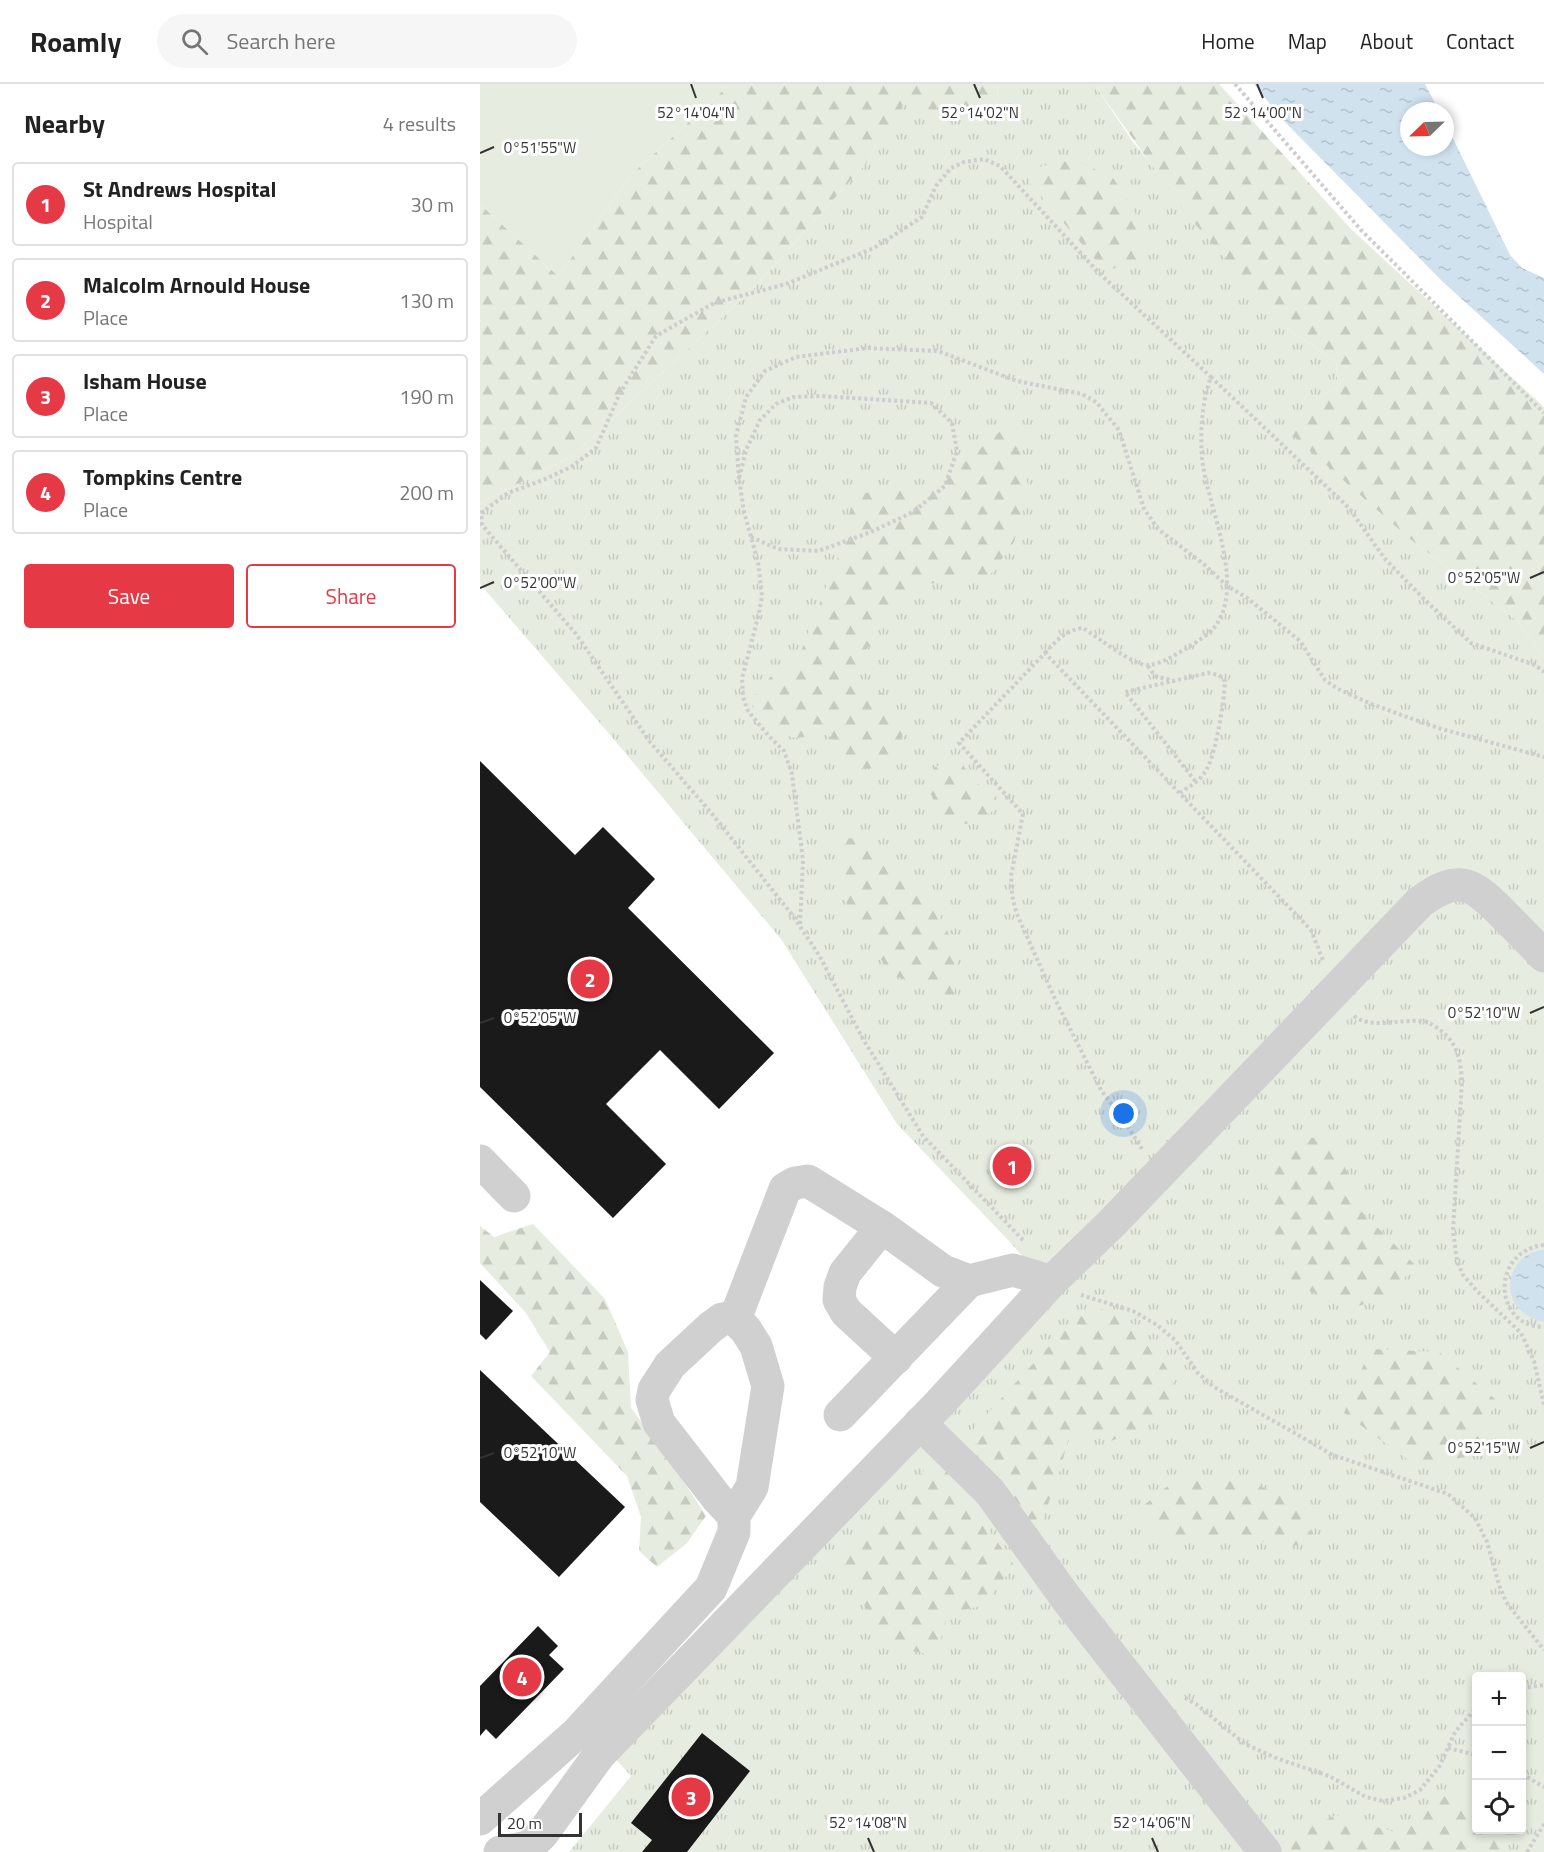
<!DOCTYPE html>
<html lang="en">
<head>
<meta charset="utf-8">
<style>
	:root { --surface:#fff; --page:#f6f6f6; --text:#222; --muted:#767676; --line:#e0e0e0; --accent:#e63946 }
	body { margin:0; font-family:"Titillium Web",sans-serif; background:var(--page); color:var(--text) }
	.controls { position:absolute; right:18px; bottom:18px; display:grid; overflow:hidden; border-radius:6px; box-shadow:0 3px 9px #0003 }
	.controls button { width:54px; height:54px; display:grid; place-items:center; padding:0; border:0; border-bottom:2px solid var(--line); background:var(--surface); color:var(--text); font:30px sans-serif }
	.compass { position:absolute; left:920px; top:18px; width:54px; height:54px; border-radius:50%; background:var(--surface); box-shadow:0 3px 9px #0003; rotate:247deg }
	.scale { position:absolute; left:18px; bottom:15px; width:84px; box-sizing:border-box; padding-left:6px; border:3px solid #333; border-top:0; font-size:16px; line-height:21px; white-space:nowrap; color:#333; -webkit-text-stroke:4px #fff; paint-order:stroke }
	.you { position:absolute; left:644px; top:1030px; width:21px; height:21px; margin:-15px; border:4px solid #fff; border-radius:50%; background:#1a73e8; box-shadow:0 0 0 9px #1a73e833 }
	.badge { display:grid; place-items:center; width:39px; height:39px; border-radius:50%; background:var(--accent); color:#fff; font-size:20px; font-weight:700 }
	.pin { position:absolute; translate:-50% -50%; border:3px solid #fff; box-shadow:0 2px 6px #0006 }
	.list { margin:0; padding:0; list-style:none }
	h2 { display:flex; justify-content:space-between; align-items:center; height:78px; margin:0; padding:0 24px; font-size:26px }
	h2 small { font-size:20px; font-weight:400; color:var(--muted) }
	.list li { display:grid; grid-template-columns:39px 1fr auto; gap:18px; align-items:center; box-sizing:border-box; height:84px; margin:0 12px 12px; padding:0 12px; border:2px solid var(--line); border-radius:6px }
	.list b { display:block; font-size:22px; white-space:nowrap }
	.list p { margin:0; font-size:20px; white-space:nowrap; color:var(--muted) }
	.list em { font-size:20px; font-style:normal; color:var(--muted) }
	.actions { display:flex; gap:12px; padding:18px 24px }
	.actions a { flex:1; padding:14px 0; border:2px solid var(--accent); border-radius:6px; text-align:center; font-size:21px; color:var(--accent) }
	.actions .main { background:var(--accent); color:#fff }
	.icon { flex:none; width:33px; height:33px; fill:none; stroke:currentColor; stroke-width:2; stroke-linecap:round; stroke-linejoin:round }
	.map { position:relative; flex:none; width:1064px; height:1768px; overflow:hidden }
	header { display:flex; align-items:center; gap:36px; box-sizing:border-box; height:84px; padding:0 30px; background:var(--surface); border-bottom:2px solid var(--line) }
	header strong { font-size:28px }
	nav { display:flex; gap:33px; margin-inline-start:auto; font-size:21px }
	.search { width:420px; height:54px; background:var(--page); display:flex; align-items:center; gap:15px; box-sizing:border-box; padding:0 21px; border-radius:33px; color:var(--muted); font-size:22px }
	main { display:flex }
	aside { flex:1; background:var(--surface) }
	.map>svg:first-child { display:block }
	.grass { fill:url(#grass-tufts); fill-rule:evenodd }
	.forest { fill:url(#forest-firs) }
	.park { fill:#e6ecdf }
	.water { fill:url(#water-ripples) }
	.building { fill:#1a1a1a }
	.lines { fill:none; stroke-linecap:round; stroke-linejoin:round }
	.path { stroke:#cdcdcd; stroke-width:4; stroke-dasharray:3 3; stroke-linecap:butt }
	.minor { stroke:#d0d0d0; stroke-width:33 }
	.ticks { fill:none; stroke:#333; stroke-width:2 }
	.ticks-label { font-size:15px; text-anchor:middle; fill:#333; stroke:#fff; stroke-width:6; stroke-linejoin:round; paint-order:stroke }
</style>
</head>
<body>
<header>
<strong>Roamly</strong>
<div class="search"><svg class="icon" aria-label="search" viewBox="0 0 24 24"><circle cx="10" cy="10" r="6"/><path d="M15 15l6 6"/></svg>Search here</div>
<nav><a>Home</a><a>Map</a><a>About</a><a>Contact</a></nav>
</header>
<main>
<aside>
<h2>Nearby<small>4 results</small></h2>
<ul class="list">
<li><span class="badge">1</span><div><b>St Andrews Hospital</b><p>Hospital</p></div><em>30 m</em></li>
<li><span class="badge">2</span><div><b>Malcolm Arnould House</b><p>Place</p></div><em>130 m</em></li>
<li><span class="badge">3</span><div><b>Isham House</b><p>Place</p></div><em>190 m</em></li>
<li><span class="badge">4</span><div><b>Tompkins Centre</b><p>Place</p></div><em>200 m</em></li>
</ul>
<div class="actions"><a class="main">Save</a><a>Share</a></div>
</aside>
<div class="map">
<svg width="1064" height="1768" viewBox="0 0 1064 1768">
	<defs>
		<pattern id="grass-tufts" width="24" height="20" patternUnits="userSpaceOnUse" patternTransform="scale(1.5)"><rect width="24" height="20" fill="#e6ecdf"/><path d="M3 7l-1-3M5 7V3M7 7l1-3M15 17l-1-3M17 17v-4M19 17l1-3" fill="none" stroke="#c6cbc0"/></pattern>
		<pattern id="forest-firs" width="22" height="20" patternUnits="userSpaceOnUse" patternTransform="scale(1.5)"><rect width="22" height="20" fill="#e6ecdf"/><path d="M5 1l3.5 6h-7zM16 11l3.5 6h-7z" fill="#c6cbc0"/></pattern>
		<pattern id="water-ripples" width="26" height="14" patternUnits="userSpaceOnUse" patternTransform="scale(1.5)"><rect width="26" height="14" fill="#cfe2ee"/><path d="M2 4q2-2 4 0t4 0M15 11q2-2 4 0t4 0" fill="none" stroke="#b2c2cd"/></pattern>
	</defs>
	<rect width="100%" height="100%" fill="#fff"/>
	<path class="grass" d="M518,0H614L653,58L808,245L856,278L858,303L828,319L930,455L1035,535L1064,572V1768H89L151,1692L133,1672L576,1210L529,1157L417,1040L301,855L131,652L0,500V419L91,373L274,204L389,76L428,12L516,27ZM996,1592H1042V1746H996Z"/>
	<g class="forest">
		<polygon points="250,0 518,0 516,27 471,38 428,13 389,76 274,204 91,373 0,419 0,120 78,192 152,90"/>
		<polygon points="614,0 739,0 871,145 1064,323 1064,572 1035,535 930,455 811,350 828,319 858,303 856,278 808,245 707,131"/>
		<polygon points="593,76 632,92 662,140 659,180 624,186 548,97 562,82"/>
		<polygon points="523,345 546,347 540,383 550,404 534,458 508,494 446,500 420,511 372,589 377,609 403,609 423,636 420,663 404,684 367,685 348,650 316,654 274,643 273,613 293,590 316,580 361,465 373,414 415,398 453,405"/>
		<path d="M478,673L493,697L516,710L517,724L493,740L471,739C455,722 450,713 446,690L463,678Z"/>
		<polygon points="360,753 395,757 444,802 478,868 474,914 410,890 363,813"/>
		<polygon points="829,1053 856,1059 881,1127 934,1180 913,1211 866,1226 809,1196 784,1113 794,1077"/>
		<polygon points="53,1140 125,1215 148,1268 151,1324 191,1378 226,1432 207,1459 177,1483 159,1467 161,1433 147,1392 51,1292 70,1268 46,1229 0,1179 0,1142 14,1153"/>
		<polygon points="628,1223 664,1248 693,1294 686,1332 629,1358 591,1345 580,1386 557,1452 485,1354 595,1234"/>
		<polygon points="890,1265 959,1268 1015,1315 998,1371 935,1381 864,1329"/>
		<polygon points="456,1373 534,1481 504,1521 468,1530 456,1572 405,1561 378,1509 354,1485"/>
		<polygon points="694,1397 768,1397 822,1420 832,1452 811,1464 750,1450 680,1456 658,1426"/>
		<polygon points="996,1706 996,1746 1040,1746 1022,1768 796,1768 812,1752 856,1731 914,1748 972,1707"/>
	</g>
	<polygon class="park" points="0,0 250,0 152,90 78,192 0,120"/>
	<g class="water">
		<polygon points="774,0 945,0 959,27 929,27 929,63 965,63 965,38 1030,171 1042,184 1064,194 1064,290 962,197 800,33"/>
		<path d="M1064,1166V1238C1014,1227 1024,1169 1064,1166Z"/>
	</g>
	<g class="building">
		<polygon points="0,677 95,771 123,743 175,795 148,824 294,969 239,1025 180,966 126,1020 186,1080 133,1134 0,1003"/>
		<polygon points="0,1196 33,1227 6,1256 0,1250"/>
		<polygon points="0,1286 145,1423 79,1493 0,1418"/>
		<polygon points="58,1542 78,1562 69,1571 84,1585 16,1655 6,1645 0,1652 0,1602"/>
		<polygon points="222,1649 270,1687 207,1768 162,1768 172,1756 151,1739"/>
	</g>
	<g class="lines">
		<g class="path">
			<polyline points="755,0 881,146 1064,329"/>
			<polyline points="259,395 256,352 266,313 285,287 316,273 388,264 458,267 537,297 602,310 616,318 639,346 664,425 678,445 726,482 747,502 766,513 820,557 845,596 858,605 891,620 958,644 1064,673"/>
			<polyline points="271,453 298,465 338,467 391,448 433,428 465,402 477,367 472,339 451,319 341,312 313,313 296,320 280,336 266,366 259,395 264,428 278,478 282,512 279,529 262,595 263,613 268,627 287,650 304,667 312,690 323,776 320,842"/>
			<path d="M565,569C577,556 586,546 603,544C618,553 654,583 670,581C683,579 695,571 707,564C717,558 733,548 738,538C764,495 727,421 722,374C720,347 722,317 731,293L869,424L905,475L947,518L991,559L1055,581L1064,588"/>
			<polyline points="668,582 675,592 694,597"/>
			<path d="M700,709C708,703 720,697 725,688C736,672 744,618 745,597L739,591L728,589L645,608L716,698"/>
			<path d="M874,932C883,939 894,939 905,939C917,938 933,936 944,937C949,938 956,943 960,946C978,959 980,976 982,996L973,1147L977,1177L983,1191L997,1207L1041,1249L1054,1277L1064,1321"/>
			<polyline points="662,1065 645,1038 621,1006 575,915 536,828 532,811 531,792 543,730 479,659 565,569 831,846 843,876"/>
			<polyline points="543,1156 443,1052 383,955 339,871 313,832 233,731 170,658 96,550 2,441 1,429 28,409 63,396 91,383 116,364 140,309 176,252 234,219 306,200 394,164 442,133 456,102 471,84 484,78 504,75 520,82 619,189 731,293"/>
			<path d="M1064,1161C1010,1167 1013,1243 1064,1243"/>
			<polyline points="601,1211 653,1227 677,1241 695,1256 718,1289 734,1303 853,1371 968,1410 995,1434 1007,1458 1019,1501 1026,1518 1064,1566"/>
			<polyline points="1042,1604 1064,1601"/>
			<polyline points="705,1614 716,1620 765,1660 796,1674 849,1692 886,1713 903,1717 924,1714 940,1706 959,1683 975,1648 996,1624"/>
			<polyline points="968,1664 996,1671"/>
			<polyline points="1042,1690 1064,1703"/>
			<polyline points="1047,1768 1064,1740"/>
		</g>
		<g class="minor">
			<polyline points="0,1077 34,1112"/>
			<polyline points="402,1143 365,1189 360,1203 359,1216 366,1228 416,1274"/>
			<polyline points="255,1235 305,1105 315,1099 328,1097 402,1143 463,1187 489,1197 533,1186 557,1193 569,1200"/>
			<polyline points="360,1331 489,1197"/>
			<polyline points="440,1339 510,1408 586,1514 785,1768"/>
			<polyline points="0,1735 97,1649 231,1504 254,1448 254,1432 272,1403 288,1302 276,1262 266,1246 255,1235 249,1234 242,1235 231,1243 190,1281 174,1306 172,1316 179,1339 237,1414 254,1432"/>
			<path d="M20,1768L39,1765L50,1762L62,1750L119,1671L459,1320L569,1200L633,1138L940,818C979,789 993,799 1024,831C1038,845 1051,858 1064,872"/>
		</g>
	</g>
	<path class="ticks" d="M211,0L216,14M494,0L500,14M777,0L783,14M0,69L14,63M1050,494L1064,488M0,504L14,498M1050,929L1064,923M0,939L14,934M1050,1364L1064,1358M0,1374L14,1369M388,1754L394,1768M672,1754L678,1768"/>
	<g class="ticks-label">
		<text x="216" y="34">52°14'04"N</text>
		<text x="500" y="34">52°14'02"N</text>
		<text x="783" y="34">52°14'00"N</text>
		<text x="60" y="69">0°51'55"W</text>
		<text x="1004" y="499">0°52'05"W</text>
		<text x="60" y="504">0°52'00"W</text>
		<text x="1004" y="934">0°52'10"W</text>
		<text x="60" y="939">0°52'05"W</text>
		<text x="1004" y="1369">0°52'15"W</text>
		<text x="60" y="1374">0°52'10"W</text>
		<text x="388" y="1744">52°14'08"N</text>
		<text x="672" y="1744">52°14'06"N</text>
	</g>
</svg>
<div class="controls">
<button>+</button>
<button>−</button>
<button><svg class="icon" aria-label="locate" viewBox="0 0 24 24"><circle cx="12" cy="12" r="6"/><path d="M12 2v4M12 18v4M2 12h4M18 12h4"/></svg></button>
</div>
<svg class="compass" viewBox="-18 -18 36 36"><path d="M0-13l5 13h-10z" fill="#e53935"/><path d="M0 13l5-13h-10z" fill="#767676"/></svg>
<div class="scale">20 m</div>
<div class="you"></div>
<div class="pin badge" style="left:532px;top:1082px">1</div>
<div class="pin badge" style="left:110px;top:895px">2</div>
<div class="pin badge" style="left:211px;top:1713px">3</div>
<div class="pin badge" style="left:42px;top:1593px">4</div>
</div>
</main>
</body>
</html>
